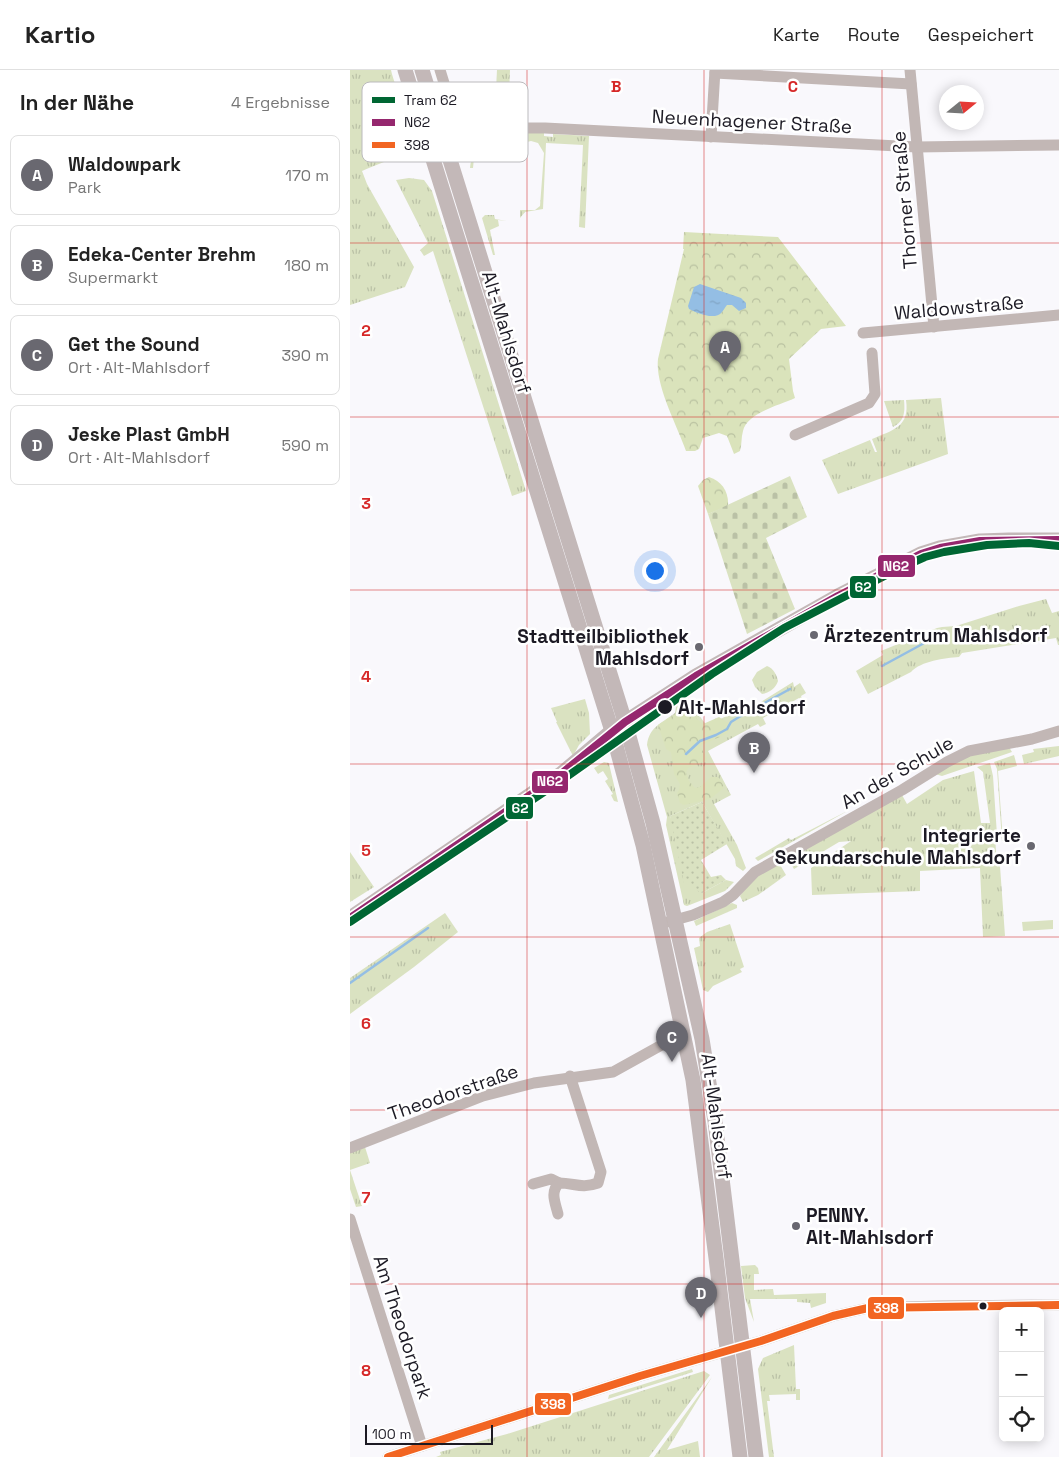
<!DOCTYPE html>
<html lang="de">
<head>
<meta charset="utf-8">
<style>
	:root { --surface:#fff; --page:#f2f2f2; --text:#222; --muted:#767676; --line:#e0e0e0; --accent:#696870 }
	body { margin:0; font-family:"Space Grotesk",sans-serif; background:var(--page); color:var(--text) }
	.controls { position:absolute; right:15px; bottom:15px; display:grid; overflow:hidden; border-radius:8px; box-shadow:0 2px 12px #0003 }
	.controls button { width:45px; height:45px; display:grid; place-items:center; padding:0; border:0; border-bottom:1px solid var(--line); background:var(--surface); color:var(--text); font:25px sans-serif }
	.compass { position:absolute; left:589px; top:15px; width:45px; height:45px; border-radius:50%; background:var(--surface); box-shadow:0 2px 12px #0003; rotate:72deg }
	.scale { position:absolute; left:15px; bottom:12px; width:128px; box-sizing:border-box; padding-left:5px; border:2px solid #1c1a24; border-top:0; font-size:14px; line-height:18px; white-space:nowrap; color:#1c1a24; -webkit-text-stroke:4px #fff; paint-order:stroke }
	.you { position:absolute; left:304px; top:500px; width:18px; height:18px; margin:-12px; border:4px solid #fff; border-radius:50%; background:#1a73e8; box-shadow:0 0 0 8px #1a73e833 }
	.badge { display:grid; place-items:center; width:32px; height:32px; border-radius:50%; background:var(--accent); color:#fff; font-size:16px; font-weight:700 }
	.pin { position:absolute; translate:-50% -41px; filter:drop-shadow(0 1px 2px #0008) }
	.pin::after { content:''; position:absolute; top:26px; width:18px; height:15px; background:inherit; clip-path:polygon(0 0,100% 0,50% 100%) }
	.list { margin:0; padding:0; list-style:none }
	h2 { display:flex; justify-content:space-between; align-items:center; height:65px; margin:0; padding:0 20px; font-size:21px }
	h2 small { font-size:16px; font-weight:400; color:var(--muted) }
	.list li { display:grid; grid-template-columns:32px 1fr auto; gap:15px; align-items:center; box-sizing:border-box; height:80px; margin:0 10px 10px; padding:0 10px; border:1px solid var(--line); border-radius:8px }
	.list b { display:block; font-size:19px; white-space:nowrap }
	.list p { margin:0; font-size:16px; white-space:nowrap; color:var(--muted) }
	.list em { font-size:16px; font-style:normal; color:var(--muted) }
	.icon { flex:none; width:28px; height:28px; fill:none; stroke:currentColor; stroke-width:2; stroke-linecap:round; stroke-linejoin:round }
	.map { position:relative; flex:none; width:709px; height:1387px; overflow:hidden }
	header { display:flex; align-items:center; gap:30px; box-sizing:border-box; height:70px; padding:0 25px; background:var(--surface); border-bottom:1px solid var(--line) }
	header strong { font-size:24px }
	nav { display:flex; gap:28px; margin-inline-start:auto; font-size:18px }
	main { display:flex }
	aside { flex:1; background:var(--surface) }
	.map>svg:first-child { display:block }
	.grass { fill:url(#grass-tufts) }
	.forest { fill:url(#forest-crowns) }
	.cemetery { fill:url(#cemetery-stones) }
	.garden { fill:url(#garden-dots) }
	.pitch { fill:#dae2c1 }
	.water { fill:url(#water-ripples) }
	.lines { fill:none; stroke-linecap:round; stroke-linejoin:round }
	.stream { stroke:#94bee4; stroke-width:2.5 }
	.minor { stroke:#c2b7b5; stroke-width:11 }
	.major { stroke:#c3b8b8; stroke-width:15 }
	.bus-1-casing { stroke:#fff; stroke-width:11 }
	.bus-2-casing { stroke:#fff; stroke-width:11 }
	.bus-1 { stroke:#95276e; stroke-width:8 }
	.bus-2 { stroke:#f26522; stroke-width:8 }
	.tram-1-casing { stroke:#fff; stroke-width:11 }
	.tram-1 { stroke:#063; stroke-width:8 }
	.grid { fill:none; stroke:#d62828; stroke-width:1; stroke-opacity:0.55 }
	.poi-dot { fill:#696870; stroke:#fff; stroke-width:2 }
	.stop-dot { fill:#1c1a24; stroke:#fff; stroke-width:2 }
	.labels { text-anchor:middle; stroke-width:5; stroke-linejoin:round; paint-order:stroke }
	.street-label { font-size:19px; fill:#1c1a24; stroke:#fff }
	.poi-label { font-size:19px; font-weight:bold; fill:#1c1a24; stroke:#fff; text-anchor:start }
	.stop-label { font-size:19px; font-weight:bold; fill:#1c1a24; stroke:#fff; text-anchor:start }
	.key { fill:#fff; stroke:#bbbabd; stroke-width:1 }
	.key-label { font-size:14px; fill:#1c1a24 }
	.grid-label { font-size:16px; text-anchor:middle; font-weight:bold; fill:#d62828; stroke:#fff; stroke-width:5; stroke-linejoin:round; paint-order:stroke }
	.line-badge { stroke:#fff; stroke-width:2 }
	.badge-label { font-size:14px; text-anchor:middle; font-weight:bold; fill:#fff }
</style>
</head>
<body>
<header>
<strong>Kartio</strong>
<nav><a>Karte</a><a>Route</a><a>Gespeichert</a></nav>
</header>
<main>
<aside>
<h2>In der Nähe<small>4 Ergebnisse</small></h2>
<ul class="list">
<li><span class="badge">A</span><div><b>Waldowpark</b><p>Park</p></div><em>170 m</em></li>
<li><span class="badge">B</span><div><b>Edeka-Center Brehm</b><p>Supermarkt</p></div><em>180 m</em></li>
<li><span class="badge">C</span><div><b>Get the Sound</b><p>Ort · Alt-Mahlsdorf</p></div><em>390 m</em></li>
<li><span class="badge">D</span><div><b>Jeske Plast GmbH</b><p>Ort · Alt-Mahlsdorf</p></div><em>590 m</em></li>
</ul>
</aside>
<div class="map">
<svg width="709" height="1387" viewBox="0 0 709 1387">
	<defs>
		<pattern id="grass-tufts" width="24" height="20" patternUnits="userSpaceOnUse" patternTransform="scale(1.25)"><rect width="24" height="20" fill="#dae2c1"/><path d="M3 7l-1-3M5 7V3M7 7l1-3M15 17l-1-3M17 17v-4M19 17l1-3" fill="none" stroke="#bac1a6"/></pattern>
		<pattern id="forest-crowns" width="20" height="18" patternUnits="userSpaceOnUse" patternTransform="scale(1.25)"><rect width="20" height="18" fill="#dae3bb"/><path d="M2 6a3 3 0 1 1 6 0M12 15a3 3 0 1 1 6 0" fill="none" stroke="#bac2a1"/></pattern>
		<pattern id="cemetery-stones" width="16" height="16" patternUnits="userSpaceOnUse" patternTransform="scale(1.25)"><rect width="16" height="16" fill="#dae2c1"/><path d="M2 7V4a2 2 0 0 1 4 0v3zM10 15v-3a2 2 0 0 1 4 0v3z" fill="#bac1a6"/></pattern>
		<pattern id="garden-dots" width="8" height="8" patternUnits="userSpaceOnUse" patternTransform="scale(1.25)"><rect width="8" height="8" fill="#dae2c1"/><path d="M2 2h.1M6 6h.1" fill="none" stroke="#bac1a6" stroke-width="1.8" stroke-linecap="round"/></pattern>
		<pattern id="water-ripples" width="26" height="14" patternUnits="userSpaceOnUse" patternTransform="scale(1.25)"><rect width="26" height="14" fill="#94bee4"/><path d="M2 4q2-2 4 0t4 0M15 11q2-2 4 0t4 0" fill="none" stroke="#7fa3c3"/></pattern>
	</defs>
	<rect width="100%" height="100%" fill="#f9f8fc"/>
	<g class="grass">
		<path d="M0,0H41C45,19 67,62 53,79C44,90 25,95 12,101L17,114L64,197L55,217L0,235Z"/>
		<polygon points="147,0 160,0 158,49 144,57"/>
		<polygon points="163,63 194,63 194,66 203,67 203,64 239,66 235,158 229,157 233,75 196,73 193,139 175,142 170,148 170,140 185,140 190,136 194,83 188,73 181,71 161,76 158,64"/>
		<path d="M145,69L149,72L151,79L136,82L130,88H124L123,98H120C121,86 126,78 138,75L137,71Z"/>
		<polygon points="59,108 74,110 82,121 176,421 162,426 83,181 74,186 70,180 78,173 46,110"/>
		<polygon points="135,145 144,145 145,149 157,151 148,150 149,156 140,160 145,185 143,185 132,148"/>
		<path d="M591,328L598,384L488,424L472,390L520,370L525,382H527L522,369C543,360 560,357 556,330Z"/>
		<path d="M554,330C555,341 555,351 543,357L534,331Z"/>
		<path d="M696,529L702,543L709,541V575H708L706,568L612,583L609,587C595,588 571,591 561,602L518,624L506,601L533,585L531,581L587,558L592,557L606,556L669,536Z"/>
		<path d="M417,596C423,598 427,605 428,611C426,618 419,623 412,624L405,617L402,610L407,602Z"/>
		<path d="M443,612L444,617L450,613L456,623L451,626L453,631L451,633L449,628L413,648L416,654L410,657L408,654L358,681L381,725L364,734L387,775L396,798L393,801L386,796L385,789L352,732L320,746L352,823L376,810L384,812L375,821L337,836L334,835L316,755L317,747L297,675C299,657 312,653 325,643L326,637L337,629L357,656L388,640L390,645Z"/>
		<polygon points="235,629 239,643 240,664 229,675 223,686 206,652 207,652 201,638"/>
		<polygon points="709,676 709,686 674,694 672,685 684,682 683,679"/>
		<polygon points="659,677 662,682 592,706 585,704 618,685"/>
		<polygon points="664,685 667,696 648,701 653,771 652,771 647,699 644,692"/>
		<polygon points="254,692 259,693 260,698 268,732 264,731 261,725 263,724 255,711 258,709 253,701 248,704 244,698"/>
		<polygon points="640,693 643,706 647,765 645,765 646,782 649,782 655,866 633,867 630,798 570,801 570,821 462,825 461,798 501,771 489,772 444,799 438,789 552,725 557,734 593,710 624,701 631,753 640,753 633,702 627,697"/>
		<polygon points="501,739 408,791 405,788 439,768 441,770"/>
		<polygon points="0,782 24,817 0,832"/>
		<polygon points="429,793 436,805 408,825 393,832 390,826 401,809"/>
		<polygon points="382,833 387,835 387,838 346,856 344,851"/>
		<polygon points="95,843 108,862 64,897 0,944 0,908"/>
		<polygon points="380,854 394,897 390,899 392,902 363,916 358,922 353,920 344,878 350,876 349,868 357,862"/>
		<polygon points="15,1077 20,1093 0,1100 12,1136 6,1137 0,1119 0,1083"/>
		<polygon points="405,1195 408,1198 409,1204 404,1204 404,1220 423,1219 424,1225 476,1223 476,1233 461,1238 460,1233 447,1232 447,1229 400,1229 404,1252 395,1228 391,1196"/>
		<polygon points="444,1275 446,1319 450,1319 450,1330 446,1330 446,1324 419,1325 420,1331 417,1331 424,1387 419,1387 408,1299 413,1288"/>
		<polygon points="342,1299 343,1302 258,1329 259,1325"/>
		<polygon points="354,1301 360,1305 299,1387 86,1387 91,1385 90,1382 157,1364"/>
		<polygon points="362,1307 317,1380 348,1371 350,1387 304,1387"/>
	</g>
	<g class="forest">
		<path d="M334,162L428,167L496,256L471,259L439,289L443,321L445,328C430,335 397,343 393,361C391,368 392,374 390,381L384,384L377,366L369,363L353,368L349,379L345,381H336C327,355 305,316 308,289L334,179H333Z"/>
		<path d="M359,407C372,411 379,422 378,436L358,444L348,416L353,410Z"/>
		<polygon points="336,635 339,635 347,649 353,654 369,647 378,653 379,661 376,664 350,676 357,688 356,691 338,698 336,702 339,711 345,718 350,717 361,707 368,707 372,712 374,718 360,729 334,735 330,733 327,723 329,720 330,714 324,704 321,682 316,679 308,655 327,643 331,636"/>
	</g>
	<polygon class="cemetery" points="440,406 457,447 416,468 445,539 397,564 358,444"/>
	<polygon class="garden" points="352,732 377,774 351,790 361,807 371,805 376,810 352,823 334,813 320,746"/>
	<polygon class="pitch" points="703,850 703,859 673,861 672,852"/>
	<path class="water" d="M350,214L391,228L396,233V238L389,241L382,235H377C375,237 374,240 372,242C365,251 347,243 339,239L338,236L344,217Z"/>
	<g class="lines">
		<g class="stream">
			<polyline points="532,596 589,565"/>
			<polyline points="336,684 350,671 366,665 377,659 381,652 389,647 440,619"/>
			<polyline points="0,913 78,858"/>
		</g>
		<g class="minor">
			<polyline points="90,0 106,52 90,58"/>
			<polyline points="560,0 584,257"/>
			<polyline points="365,3 561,14"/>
			<polyline points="361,67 365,0"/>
			<polyline points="97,81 164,58 195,58 567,77 709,75"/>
			<polyline points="513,263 709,245"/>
			<polyline points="445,365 519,333 525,324 522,283"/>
			<polyline points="310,854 343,845 373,832 383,825 405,802 552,720 597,692 619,681 682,669 709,661"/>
			<polyline points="0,1078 133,1026 184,1013 263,1002 326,967 334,965"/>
			<polyline points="183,1114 201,1109 209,1113"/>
			<path d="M208,1144C205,1132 200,1122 209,1113C225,1113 231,1119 248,1113L251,1102L220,1006"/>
			<polyline points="0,1149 72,1376"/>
			<polyline points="38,1387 290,1306 411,1271 483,1246 518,1238 588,1236 709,1235"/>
		</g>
		<g class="major">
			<polyline points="55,0 262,661 293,775 343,1010 366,1188 390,1387"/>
			<polyline points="72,0 275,652 303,753 352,969 365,1051 406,1387"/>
			<polyline points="0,848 211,704 262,661 275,652 346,606 488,526 571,484 590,478 630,471 659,470 709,470"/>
		</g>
		<g class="bus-1-casing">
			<polyline id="bus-1" points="0,848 211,704 275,652 346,606 488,526 571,484 590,478 630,471 709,470"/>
		</g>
		<g class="bus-2-casing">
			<polyline id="bus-2" points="38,1387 290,1306 411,1271 483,1246 518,1238 709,1235"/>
		</g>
		<use href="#bus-1" class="bus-1"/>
		<use href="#bus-2" class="bus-2"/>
		<g class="tram-1-casing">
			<polyline id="tram-1" points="0,852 215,708 362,604 434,558 548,499 575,487 594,482 637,475 679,473 709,476"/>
		</g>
		<use href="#tram-1" class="tram-1"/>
	</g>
	<path class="grid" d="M177,0V1387M354,0V1387M532,0V1387M0,173H709M0,347H709M0,520H709M0,694H709M0,867H709M0,1040H709M0,1214H709"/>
	<g class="poi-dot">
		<circle cx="464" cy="565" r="5"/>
		<circle cx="349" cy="577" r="5"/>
		<circle cx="681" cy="776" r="5"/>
		<circle cx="446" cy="1156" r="5"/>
	</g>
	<g class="stop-dot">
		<circle cx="315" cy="637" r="8"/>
		<circle cx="633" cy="1236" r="4.5"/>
	</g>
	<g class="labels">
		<g class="street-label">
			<text transform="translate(402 51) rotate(3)" y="7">Neuenhagener Straße</text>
			<text transform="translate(554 130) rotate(-95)" y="7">Thorner Straße</text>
			<text transform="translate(609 237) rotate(-5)" y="7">Waldowstraße</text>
			<text transform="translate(157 262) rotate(73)" y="7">Alt-Mahlsdorf</text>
			<text transform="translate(547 702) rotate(-30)" y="7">An der Schule</text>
			<text transform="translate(103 1022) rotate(-19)" y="7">Theodorstraße</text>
			<text transform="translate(367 1046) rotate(82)" y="7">Alt-Mahlsdorf</text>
			<text transform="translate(53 1257) rotate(72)" y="7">Am Theodorpark</text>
		</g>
		<g class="poi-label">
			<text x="474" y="572">Ärztezentrum Mahlsdorf</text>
			<text x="339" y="573" text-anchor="end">Stadtteilbibliothek<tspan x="339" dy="22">Mahlsdorf</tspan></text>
			<text x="671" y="772" text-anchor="end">Integrierte<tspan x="671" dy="22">Sekundarschule Mahlsdorf</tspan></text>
			<text x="456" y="1152">PENNY.<tspan x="456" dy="22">Alt-Mahlsdorf</tspan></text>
		</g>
		<g class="stop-label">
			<text x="328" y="644">Alt-Mahlsdorf</text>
		</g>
	</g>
	<rect x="12" y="12" width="166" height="80" rx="8" class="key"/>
	<rect x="22" y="27" width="23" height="6" fill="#063"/>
	<rect x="22" y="49" width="23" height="7" fill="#95276e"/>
	<rect x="22" y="72" width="23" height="6" fill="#f26522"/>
	<g class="key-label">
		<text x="54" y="35">Tram 62</text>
		<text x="54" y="57">N62</text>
		<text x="54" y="80">398</text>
	</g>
	<g class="grid-label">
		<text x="266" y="22">B</text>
		<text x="443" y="22">C</text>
		<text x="16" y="266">2</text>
		<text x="16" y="439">3</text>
		<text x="16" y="612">4</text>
		<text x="16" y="786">5</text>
		<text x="16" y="959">6</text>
		<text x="16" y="1133">7</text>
		<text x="16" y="1306">8</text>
	</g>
	<g class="line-badge">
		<rect x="527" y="484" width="39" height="24" rx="5" fill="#95276e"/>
		<rect x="499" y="505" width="28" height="24" rx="5" fill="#063"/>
		<rect x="181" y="700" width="38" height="24" rx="5" fill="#95276e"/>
		<rect x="155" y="726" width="29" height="24" rx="5" fill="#063"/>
		<rect x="517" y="1226" width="38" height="24" rx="5" fill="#f26522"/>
		<rect x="184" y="1322" width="38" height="24" rx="5" fill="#f26522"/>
	</g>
	<g class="badge-label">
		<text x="546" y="501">N62</text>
		<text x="513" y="522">62</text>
		<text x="200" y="716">N62</text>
		<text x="170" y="743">62</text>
		<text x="536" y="1243">398</text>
		<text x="203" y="1339">398</text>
	</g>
</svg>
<div class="controls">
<button>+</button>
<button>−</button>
<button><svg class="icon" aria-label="locate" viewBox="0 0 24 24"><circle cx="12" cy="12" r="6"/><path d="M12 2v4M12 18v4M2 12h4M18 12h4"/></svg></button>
</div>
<svg class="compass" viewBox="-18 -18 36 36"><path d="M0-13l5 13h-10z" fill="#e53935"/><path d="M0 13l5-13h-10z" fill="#767676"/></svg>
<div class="scale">100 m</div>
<div class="you"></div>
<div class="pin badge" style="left:375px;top:302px">A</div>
<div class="pin badge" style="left:404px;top:703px">B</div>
<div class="pin badge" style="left:322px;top:992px">C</div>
<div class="pin badge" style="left:351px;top:1248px">D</div>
</div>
</main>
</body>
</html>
